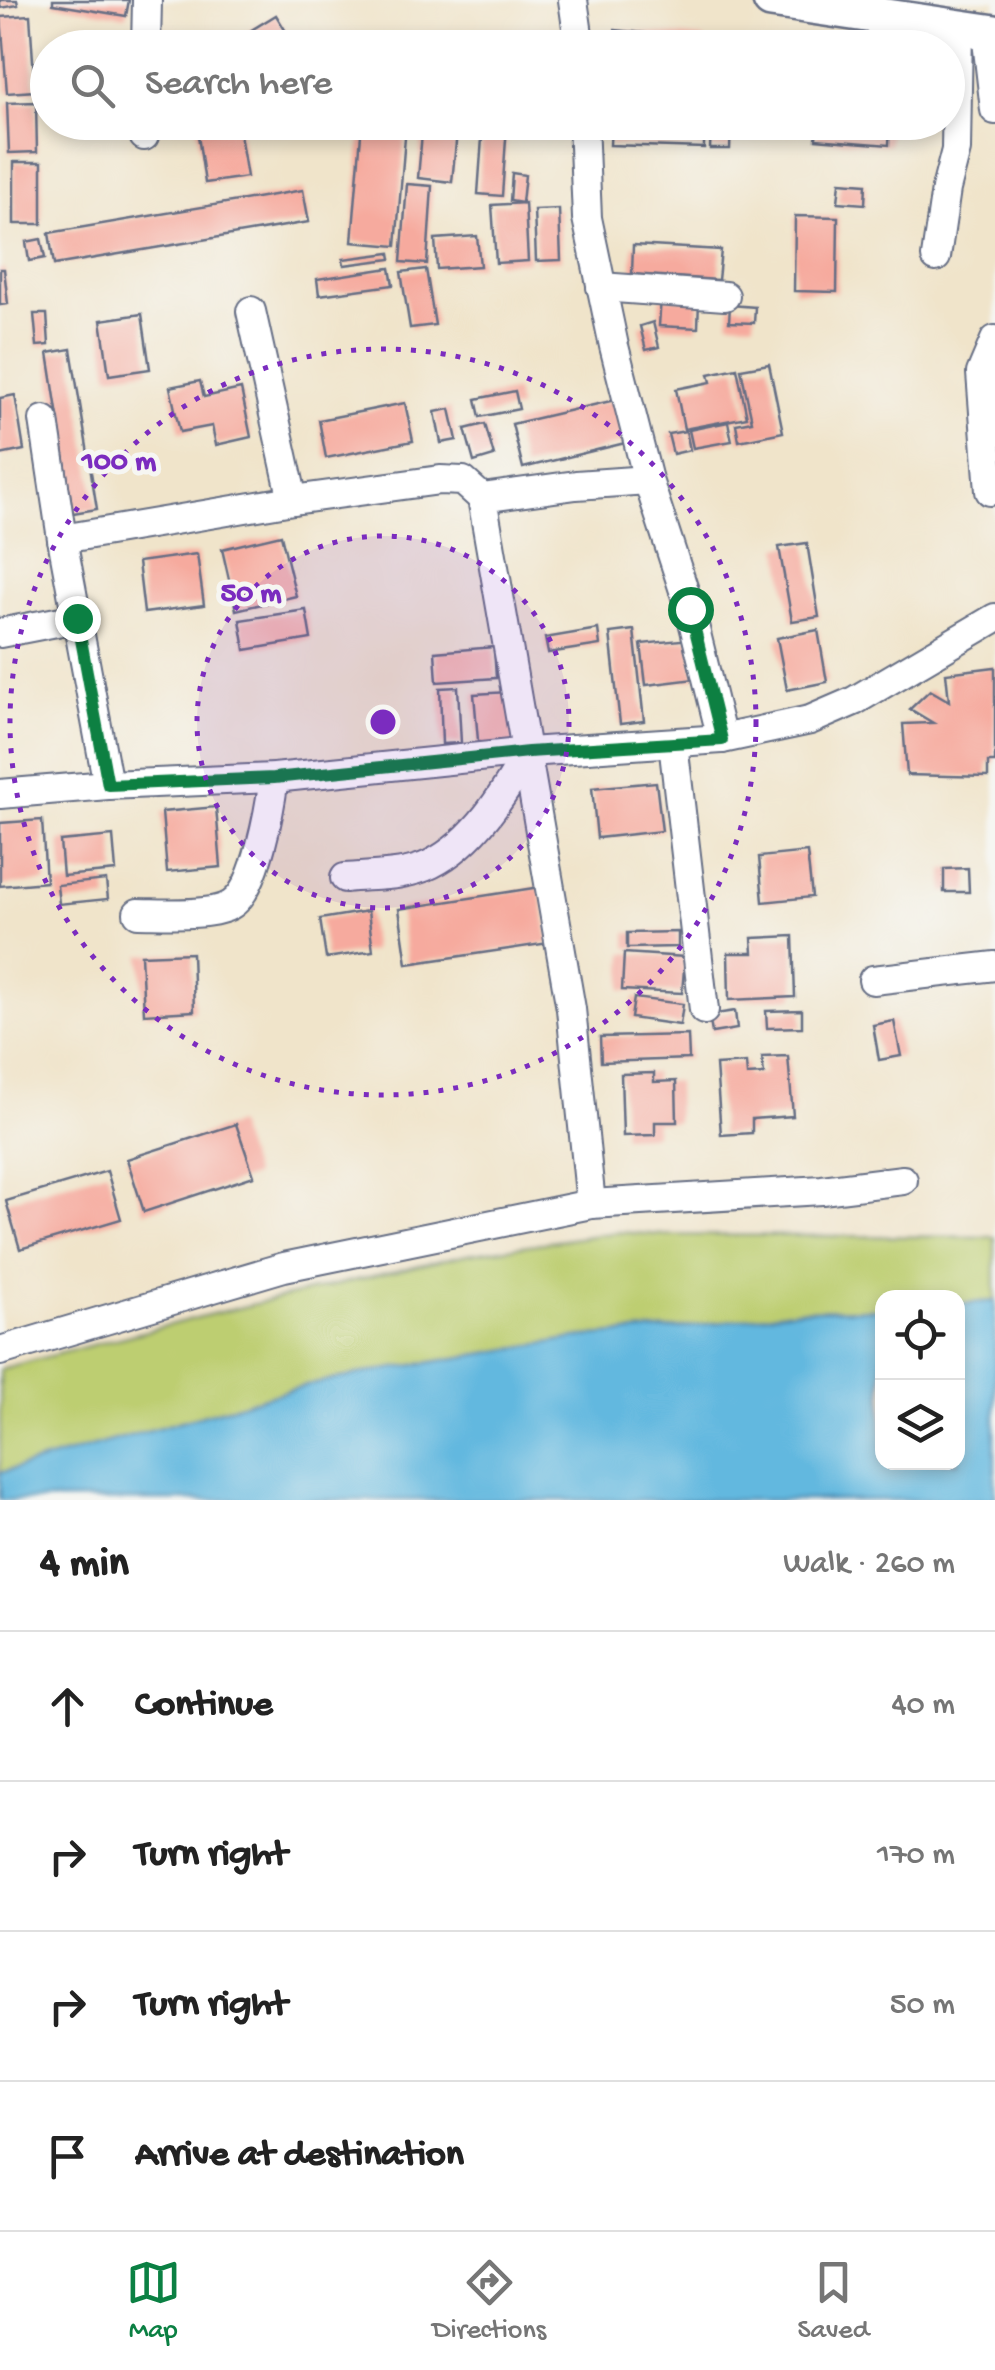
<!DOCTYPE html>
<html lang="en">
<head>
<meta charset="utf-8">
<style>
	:root { --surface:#fff; --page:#f6f6f6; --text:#222; --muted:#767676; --line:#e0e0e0; --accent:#0b8043 }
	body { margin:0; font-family:"Gochi Hand",sans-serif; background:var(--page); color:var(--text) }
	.controls { position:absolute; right:30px; bottom:30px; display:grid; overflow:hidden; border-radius:20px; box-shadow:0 5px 15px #0003 }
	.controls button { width:90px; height:90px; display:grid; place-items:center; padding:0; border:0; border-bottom:2px solid var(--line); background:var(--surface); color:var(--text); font:50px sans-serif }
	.stop { position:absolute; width:30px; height:30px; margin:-22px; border:8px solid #0b8043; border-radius:50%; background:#fff }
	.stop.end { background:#0b8043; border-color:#fff; box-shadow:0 2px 10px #0008 }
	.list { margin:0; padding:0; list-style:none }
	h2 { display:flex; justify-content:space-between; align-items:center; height:130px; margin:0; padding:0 40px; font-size:42px }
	h2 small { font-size:32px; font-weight:400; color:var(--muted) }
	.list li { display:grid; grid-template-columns:65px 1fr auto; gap:30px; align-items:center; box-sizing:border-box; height:150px; padding:0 40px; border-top:2px solid var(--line) }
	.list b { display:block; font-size:38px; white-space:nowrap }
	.list em { font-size:32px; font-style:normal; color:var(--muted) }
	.icon { flex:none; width:55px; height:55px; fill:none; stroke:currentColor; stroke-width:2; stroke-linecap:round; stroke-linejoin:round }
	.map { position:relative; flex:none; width:995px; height:1500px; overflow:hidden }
	.search { position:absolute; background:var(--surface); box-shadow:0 5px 15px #0003; left:30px; right:30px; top:30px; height:110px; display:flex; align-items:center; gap:25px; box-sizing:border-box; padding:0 35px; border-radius:55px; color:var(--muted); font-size:38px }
	.sheet { height:730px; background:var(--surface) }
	nav { display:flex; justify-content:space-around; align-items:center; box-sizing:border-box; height:140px; border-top:2px solid var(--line); background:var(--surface); font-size:28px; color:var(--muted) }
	nav a { display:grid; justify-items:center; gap:5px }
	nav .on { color:var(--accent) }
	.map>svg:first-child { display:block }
	.green { fill:#bdce71; stroke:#6c7e68; stroke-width:2.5 }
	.water { fill:#62b8df; stroke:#3e749e; stroke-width:2.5 }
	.building { fill:#f6aa9e }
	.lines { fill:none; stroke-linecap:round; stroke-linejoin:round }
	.minor-casing { stroke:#666e84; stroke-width:32 }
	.major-casing { stroke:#666e84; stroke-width:40 }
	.minor { stroke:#fff; stroke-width:28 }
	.major { stroke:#fff; stroke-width:35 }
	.route { stroke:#0b8043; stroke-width:12 }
	.ring { fill:none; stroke:#7b2cbf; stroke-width:5; stroke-dasharray:5 10 }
	.centre { fill:#7b2cbf; stroke:#f6f6f2; stroke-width:5 }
	.ring-label { font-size:30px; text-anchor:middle; font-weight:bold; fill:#7b2cbf; stroke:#f6f6f2; stroke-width:10; stroke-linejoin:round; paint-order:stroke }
</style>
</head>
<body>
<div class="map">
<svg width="995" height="1500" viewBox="0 0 995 1500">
	<rect width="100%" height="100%" fill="#f6f6f2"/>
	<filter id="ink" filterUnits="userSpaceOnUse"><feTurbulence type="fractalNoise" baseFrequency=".01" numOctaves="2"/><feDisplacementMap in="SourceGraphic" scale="20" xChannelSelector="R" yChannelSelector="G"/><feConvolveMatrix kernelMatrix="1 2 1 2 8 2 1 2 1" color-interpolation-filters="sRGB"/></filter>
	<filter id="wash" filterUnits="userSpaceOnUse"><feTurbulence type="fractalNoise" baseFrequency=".0048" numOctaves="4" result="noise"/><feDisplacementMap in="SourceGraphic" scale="40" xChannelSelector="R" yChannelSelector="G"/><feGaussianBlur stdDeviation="2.25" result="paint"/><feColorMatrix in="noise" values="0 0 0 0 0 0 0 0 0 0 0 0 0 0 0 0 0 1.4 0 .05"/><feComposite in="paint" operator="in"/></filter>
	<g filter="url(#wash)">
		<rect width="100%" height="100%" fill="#f0e4ca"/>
		<polygon class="green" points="618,1232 663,1235 995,1237 995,1301 958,1304 958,1298 882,1298 882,1309 799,1310 682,1328 583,1337 360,1374 304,1386 0,1473 0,1369 204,1316 467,1254"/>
		<polygon class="water" points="995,1301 995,1500 0,1500 0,1473 304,1386 360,1374 583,1337 682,1328 799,1310 882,1309 882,1462 958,1462 958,1304"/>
		<g id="blocks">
			<g class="building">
				<polygon points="0,0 17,0 18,5 0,8"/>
				<polygon points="53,0 129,0 126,16 53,4"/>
				<polygon points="30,15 35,91 7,93 1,17"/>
				<polygon points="276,15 296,48 254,48 245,34"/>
				<polygon points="615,30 705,39 704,48 613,48"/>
				<polygon points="36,102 37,152 9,153 7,103"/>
				<polygon points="196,122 238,122 247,177 205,183"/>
				<polygon points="362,122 406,125 396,246 352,242"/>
				<polygon points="423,122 458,122 452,182 418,178"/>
				<polygon points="711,122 731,122 730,149 710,149"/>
				<polygon points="817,122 890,122 889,145 816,139"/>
				<polygon points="483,124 507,125 502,196 478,194"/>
				<polygon points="611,124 704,128 704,148 610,145"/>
				<rect x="14" y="162" width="28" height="62"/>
				<polygon points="512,173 525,175 522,203 510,201"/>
				<polygon points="840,182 866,184 865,204 838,202"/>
				<polygon points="407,184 432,186 427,264 401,262"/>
				<polygon points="303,190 309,222 54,265 49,233"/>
				<polygon points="525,203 528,261 496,263 492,205"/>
				<polygon points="559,209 561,260 536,261 534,210"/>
				<polygon points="795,216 838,217 837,292 794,291"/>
				<polygon points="477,236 480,266 437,269 435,239"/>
				<polygon points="41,239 45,258 29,261 26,242"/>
				<polygon points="633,245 721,250 718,280 632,274"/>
				<polygon points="390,253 391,259 344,265 343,259"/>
				<polygon points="390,268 393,285 319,295 317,279"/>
				<polygon points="0,269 4,269 8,304 0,305"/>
				<polygon points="426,269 435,325 410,328 401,272"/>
				<polygon points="661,297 699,300 698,328 659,326"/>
				<polygon points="730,305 755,307 754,323 729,322"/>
				<polygon points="34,314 47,314 49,345 37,346"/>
				<polygon points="142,314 150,369 109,375 101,320"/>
				<polygon points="653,322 659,347 646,350 640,326"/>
				<polygon points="71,349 97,509 73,513 48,353"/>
				<polygon points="769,364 783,432 739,441 736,424 752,421 741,369"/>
				<polygon points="737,368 747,417 684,429 676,389 711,382 709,374"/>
				<polygon points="200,381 204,397 241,389 251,437 216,445 212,426 180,432 170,387"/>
				<polygon points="515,391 519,409 480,417 476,399"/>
				<polygon points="15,395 24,450 0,455 0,398"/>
				<polygon points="615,400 625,443 523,468 512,424"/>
				<polygon points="405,403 413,441 326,458 319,420"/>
				<polygon points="450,409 457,440 441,443 435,412"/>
				<polygon points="728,422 732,441 693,448 689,430"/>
				<polygon points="485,424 494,456 474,462 465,429"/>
				<polygon points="686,431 690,450 673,454 668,434"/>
				<polygon points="281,535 296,596 236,610 222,549"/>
				<polygon points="807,543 819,617 792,621 779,547"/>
				<polygon points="197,554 204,605 144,613 138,562"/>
				<polygon points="306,610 311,639 245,650 240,620"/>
				<polygon points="598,629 600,645 548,653 545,638"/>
				<polygon points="634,630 644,721 620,724 610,633"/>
				<polygon points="818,630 827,682 787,690 777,638"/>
				<polygon points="690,639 695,679 646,685 641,644"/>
				<polygon points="494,647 496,678 437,682 435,652"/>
				<polygon points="995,667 995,762 988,762 988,777 907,775 903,724 933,723 910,709 930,690 949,701 946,673"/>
				<polygon points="458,687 461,743 442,744 440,688"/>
				<polygon points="509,692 514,749 479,752 474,694"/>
				<polygon points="656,782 662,831 597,838 592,788"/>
				<polygon points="216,807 221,867 167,872 162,812"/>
				<polygon points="42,820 46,882 0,886 0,823"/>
				<polygon points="113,836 116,871 63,876 60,841"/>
				<polygon points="807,852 812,897 763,902 759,857"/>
				<polygon points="968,868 969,892 944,892 944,869"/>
				<polygon points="106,880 108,899 59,904 57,885"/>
				<polygon points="540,887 549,943 407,964 399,909"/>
				<polygon points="368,911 373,951 326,958 320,919"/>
				<polygon points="678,932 678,947 627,948 627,933"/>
				<polygon points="793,936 795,997 729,1000 728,953 753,953 752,938"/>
				<polygon points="192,953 194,1011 144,1014 141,955"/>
				<polygon points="624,953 685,957 682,993 622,990"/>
				<polygon points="634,998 683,1004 680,1025 631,1018"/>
				<polygon points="802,1010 802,1027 767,1028 766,1011"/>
				<polygon points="735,1011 737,1029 712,1033 709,1015"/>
				<polygon points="894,1021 901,1056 879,1060 873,1025"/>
				<polygon points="688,1035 689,1059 601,1062 600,1037"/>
				<polygon points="788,1056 793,1116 752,1119 752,1133 721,1135 716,1065 746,1063 747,1075 764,1074 762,1057"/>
				<polygon points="654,1073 654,1082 676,1081 677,1122 655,1122 655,1135 623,1136 621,1074"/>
				<polygon points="236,1124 254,1176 144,1212 127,1159"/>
				<polygon points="107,1171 121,1219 20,1249 6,1201"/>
			</g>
		</g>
	</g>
	<g filter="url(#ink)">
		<use href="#blocks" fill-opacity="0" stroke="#666e84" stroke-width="2.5"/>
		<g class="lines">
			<g class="minor-casing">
				<g id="minor">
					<polyline points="573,0 580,48"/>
					<polyline points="986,32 995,110"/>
					<polyline points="146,48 147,0"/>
					<polyline points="583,122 587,218 614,346 648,480 690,609 722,739"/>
					<polyline points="144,136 144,122"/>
					<polyline points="936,257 946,189 956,150 958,27"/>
					<polyline points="601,287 725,296"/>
					<polyline points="251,311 293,500"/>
					<polyline points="44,420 62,539 108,785"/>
					<polyline points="990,491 981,373 995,340"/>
					<polyline points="62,539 293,500 440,480 463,481 482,498"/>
					<polyline points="0,633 77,618"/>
					<polyline points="673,743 704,1010"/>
					<polyline points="0,794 108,785 274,778 528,752 722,739 810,720 854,701 995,618"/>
					<path d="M345,878C373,875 405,877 431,864C475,842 505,793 528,752"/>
					<path d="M138,913C161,913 214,917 232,904C257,887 270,807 274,778"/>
					<polyline points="873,980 995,966"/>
					<polyline points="591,1204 571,1009 482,498 576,485 648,480"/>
					<polyline points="0,1351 284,1267 591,1204 822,1190 903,1180"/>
				</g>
			</g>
			<g class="major-casing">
				<polyline id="major" points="771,0 995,33"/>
			</g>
			<use href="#minor" class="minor"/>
			<use href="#major" class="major"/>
		</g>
	</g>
	<g class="lines" filter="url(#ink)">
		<polyline class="route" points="77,618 108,785 274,778 528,752 722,740 690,609"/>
	</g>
	<circle cx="383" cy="722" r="186" fill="#7b2cbf" fill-opacity=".12"/>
	<g class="ring">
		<circle cx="383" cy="722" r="186"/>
		<circle cx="383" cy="722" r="373"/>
	</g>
	<circle cx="383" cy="722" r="15" class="centre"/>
	<g class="ring-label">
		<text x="119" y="469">100 m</text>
		<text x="251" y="601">50 m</text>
	</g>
</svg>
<div class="controls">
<button><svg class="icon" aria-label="locate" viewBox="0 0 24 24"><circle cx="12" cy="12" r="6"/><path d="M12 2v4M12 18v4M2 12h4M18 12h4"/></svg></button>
<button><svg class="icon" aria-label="layers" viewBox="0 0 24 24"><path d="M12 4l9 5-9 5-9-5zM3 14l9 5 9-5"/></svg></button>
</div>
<div class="stop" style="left:690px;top:609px"></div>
<div class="stop end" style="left:77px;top:618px"></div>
<div class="search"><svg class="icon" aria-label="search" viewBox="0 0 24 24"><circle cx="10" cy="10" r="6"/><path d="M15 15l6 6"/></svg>Search here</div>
</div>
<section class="sheet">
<h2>4 min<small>Walk · 260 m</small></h2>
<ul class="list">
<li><svg class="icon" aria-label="ahead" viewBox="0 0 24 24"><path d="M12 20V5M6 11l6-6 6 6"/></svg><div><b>Continue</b></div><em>40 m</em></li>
<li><svg class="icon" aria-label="right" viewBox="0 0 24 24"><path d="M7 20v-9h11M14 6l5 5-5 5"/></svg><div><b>Turn right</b></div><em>170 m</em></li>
<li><svg class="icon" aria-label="right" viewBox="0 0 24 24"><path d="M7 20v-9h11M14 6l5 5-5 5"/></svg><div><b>Turn right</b></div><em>50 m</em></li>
<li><svg class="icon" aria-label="arrive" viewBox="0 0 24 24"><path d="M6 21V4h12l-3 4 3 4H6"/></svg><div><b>Arrive at destination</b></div></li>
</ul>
</section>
<nav>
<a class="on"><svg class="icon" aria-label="map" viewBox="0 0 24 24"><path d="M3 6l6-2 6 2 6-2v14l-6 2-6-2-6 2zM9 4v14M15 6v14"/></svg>Map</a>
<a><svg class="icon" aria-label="directions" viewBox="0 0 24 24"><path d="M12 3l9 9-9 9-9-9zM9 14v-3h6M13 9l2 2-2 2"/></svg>Directions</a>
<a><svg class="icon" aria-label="saved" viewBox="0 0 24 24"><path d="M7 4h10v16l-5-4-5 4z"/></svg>Saved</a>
</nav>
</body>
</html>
